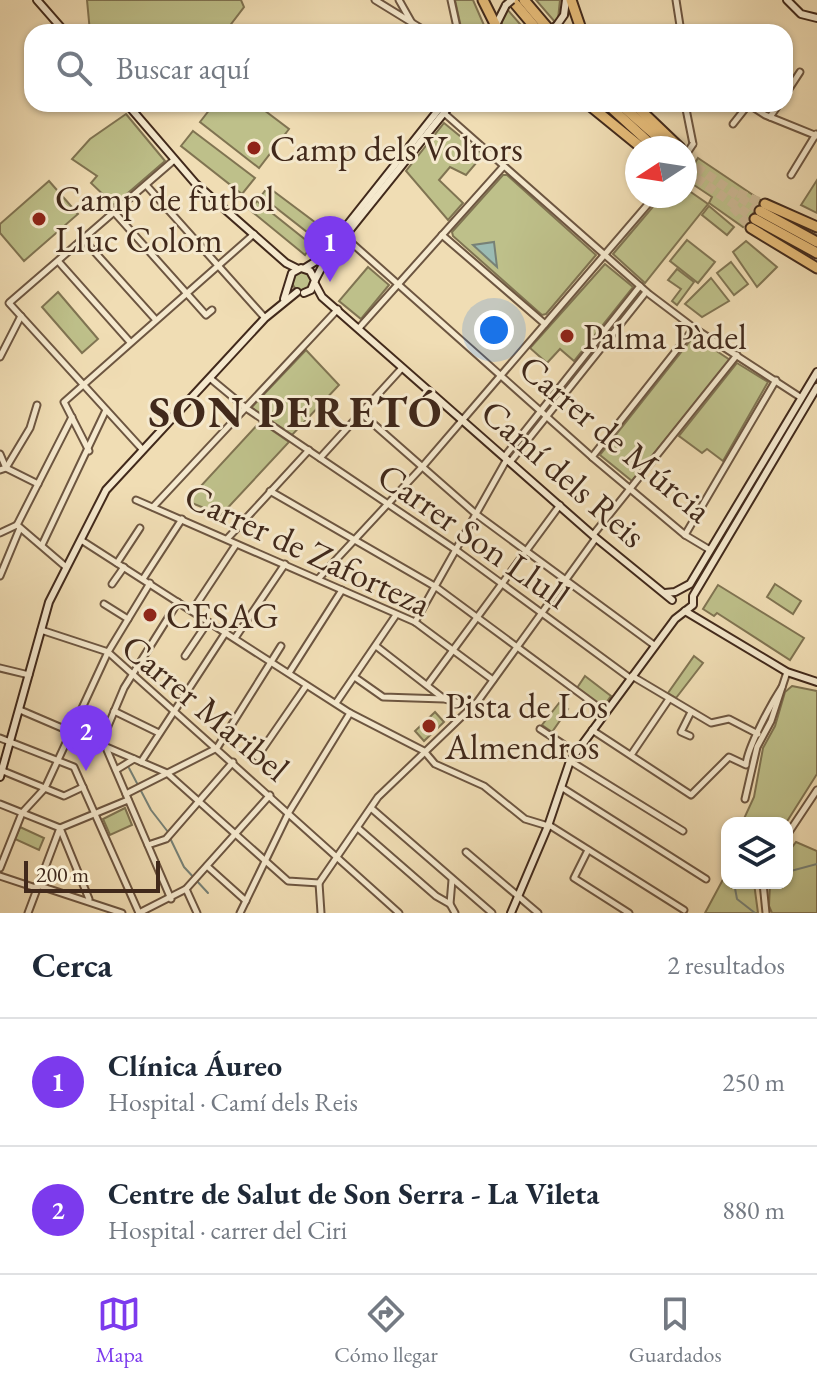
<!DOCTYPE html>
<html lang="es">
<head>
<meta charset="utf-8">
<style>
	:root { --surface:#fff; --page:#f6f6f7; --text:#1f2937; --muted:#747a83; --line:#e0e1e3; --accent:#7c3aed }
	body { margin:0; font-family:"EB Garamond",serif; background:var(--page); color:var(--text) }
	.controls { position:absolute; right:24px; bottom:24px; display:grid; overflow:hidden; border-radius:16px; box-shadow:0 2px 6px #0004 }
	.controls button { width:72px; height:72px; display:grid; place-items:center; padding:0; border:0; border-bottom:2px solid var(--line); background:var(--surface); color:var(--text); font:40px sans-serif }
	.compass { position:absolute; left:625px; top:136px; width:72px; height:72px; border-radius:50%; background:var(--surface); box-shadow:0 2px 6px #0004; rotate:258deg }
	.scale { position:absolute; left:24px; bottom:20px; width:136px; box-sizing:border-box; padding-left:8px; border:4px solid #41291b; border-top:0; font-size:22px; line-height:28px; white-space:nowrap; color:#41291b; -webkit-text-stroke:6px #f5e9ce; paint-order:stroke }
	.you { position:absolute; left:494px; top:330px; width:28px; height:28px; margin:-20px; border:6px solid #fff; border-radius:50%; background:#1a73e8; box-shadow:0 0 0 12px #1a73e833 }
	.badge { display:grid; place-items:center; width:52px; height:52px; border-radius:50%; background:var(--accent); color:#fff; font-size:26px; font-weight:700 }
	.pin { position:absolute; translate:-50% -66px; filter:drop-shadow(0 2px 4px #0008) }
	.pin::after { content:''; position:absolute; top:42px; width:28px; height:24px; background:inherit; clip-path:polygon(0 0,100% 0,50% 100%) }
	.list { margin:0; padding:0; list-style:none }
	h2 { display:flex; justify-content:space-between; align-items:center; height:104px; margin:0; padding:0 32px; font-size:34px }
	h2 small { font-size:26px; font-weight:400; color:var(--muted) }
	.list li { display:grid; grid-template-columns:52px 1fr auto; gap:24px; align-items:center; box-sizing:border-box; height:128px; padding:0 32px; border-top:2px solid var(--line) }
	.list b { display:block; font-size:30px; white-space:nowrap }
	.list p { margin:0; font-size:26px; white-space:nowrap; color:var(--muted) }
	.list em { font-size:26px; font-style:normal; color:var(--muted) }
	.icon { flex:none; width:44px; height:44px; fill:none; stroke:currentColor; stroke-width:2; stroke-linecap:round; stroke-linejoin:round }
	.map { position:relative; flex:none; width:817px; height:913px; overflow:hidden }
	.search { position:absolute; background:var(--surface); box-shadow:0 2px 6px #0004; left:24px; right:24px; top:24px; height:88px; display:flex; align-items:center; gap:20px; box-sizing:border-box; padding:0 28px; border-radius:24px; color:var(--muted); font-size:30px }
	.sheet { height:360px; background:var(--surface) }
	nav { display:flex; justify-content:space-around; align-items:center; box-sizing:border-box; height:112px; border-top:2px solid var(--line); background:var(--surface); font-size:22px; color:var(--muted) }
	nav a { display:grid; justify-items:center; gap:4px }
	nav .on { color:var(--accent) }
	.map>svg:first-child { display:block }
	.green { fill:#bec08a; stroke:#807452; stroke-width:2 }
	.water { fill:#9bbbb3; stroke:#778176; stroke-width:2 }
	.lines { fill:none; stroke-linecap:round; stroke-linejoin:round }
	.stream { stroke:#778176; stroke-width:2 }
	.highway-tunnel { stroke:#cdb995; stroke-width:9; stroke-dasharray:9 4.5; stroke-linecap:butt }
	.street-casing { stroke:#6d5641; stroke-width:9 }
	.secondary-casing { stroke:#41291b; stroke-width:10 }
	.highway-casing { stroke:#41291b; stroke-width:13 }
	.street { stroke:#f5e9ce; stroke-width:5 }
	.secondary { stroke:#f5e9ce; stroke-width:6 }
	.highway { stroke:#e8be7a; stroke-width:9 }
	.street-bridge-casing { stroke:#6d5641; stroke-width:9; stroke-linecap:butt }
	.secondary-bridge-casing { stroke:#41291b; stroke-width:10; stroke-linecap:butt }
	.street-bridge { stroke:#f5e9ce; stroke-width:5 }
	.secondary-bridge { stroke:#f5e9ce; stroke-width:6 }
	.poi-dot { fill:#8f2418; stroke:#f5e9ce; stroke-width:3 }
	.labels { text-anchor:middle; stroke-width:6; stroke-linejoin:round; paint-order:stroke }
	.poi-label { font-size:36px; fill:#41291b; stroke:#f5e9ce; text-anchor:start }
	.street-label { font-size:36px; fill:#41291b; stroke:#f5e9ce }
	.district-label { font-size:44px; font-weight:bold; letter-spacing:2px; fill:#41291b; stroke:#f5e9ce }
</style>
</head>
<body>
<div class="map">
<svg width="817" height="913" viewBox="0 0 817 913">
	<rect width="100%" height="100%" fill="#f0ddb4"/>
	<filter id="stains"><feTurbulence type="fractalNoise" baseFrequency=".0025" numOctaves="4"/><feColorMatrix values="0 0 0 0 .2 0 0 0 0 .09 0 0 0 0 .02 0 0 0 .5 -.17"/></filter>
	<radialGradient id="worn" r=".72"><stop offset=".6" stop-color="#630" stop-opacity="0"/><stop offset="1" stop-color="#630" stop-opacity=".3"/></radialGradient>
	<g class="green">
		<polygon points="87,0 241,0 244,7 225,32 90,32"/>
		<polygon points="455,0 473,0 487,32 462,32"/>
		<polygon points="536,0 560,0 558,19 555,22"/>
		<polygon points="507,9 527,32 503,32 501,19"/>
		<polygon points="273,25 312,32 255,32 263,26"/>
		<polygon points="214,104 256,104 289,129 259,168 200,122"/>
		<polygon points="126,114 165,161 114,205 91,183 97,176 72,159 90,139"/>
		<polygon points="444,123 483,155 466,175 450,167 439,180 463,203 448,220 406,171"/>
		<polygon points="193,131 255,178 242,194 181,146"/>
		<polygon points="698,158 762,201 743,227 709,203 712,197 685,179"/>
		<polygon points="503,175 507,175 596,255 546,314 542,315 453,236 452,232"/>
		<polygon points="817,180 817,213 801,205"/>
		<polygon points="49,181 78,214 24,261 0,233 0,224"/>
		<polygon points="268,187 324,229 316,239 261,196"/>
		<polygon points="685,188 708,204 645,283 613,254 662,196 685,196"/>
		<polygon points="257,201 312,245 305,255 250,210"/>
		<polygon points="709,206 734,227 727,235 702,215"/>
		<polygon points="687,240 715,262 698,283 670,261"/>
		<polygon points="746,241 777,267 757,287 733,252"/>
		<polygon points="731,262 748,284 734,295 717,273"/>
		<polygon points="605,264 633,287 574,361 560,349 547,363 530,348"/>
		<polygon points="368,267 389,285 361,319 339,301"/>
		<polygon points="677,269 694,282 677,305 672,301 681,289 668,280"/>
		<circle cx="302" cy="281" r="10"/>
		<polygon points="711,278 729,301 702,317 685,304"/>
		<polygon points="58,292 98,339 82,353 42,307"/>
		<polygon points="694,336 730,360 632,481 600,455"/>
		<polygon points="306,350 339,385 292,435 251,408"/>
		<polygon points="737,363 768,382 723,461 707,449 702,453 679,436"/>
		<polygon points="260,422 289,442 221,515 187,501"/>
		<polygon points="775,584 801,601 793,614 767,597"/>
		<polygon points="718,585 804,638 790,660 717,613 714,616 703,609"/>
		<polygon points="694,656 703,663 676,698 668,693"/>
		<polygon points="585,676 611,696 603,707 577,688"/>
		<polygon points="792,686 817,691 817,774 786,823 742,823 754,797 763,748 775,726 785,692"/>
		<polygon points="559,703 568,709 552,732 542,725"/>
		<polygon points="435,712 444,722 424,741 415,731"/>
		<polygon points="125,808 132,825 110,835 103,819"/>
		<polygon points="20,827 44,838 39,850 15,839"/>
		<polygon points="796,842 817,851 817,913 772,913 769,906 770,883 787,883 787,854"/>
		<polygon points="727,872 727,883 754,883 758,913 705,913"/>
	</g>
	<polygon class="water" points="494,242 497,267 473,245"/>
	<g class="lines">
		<g class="stream">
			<polyline points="129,768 151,810 168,832"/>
			<polyline points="170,838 184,867 208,893"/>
			<polyline points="787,872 817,864"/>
			<polyline points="734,883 737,899 755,913"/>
		</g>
		<g class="highway-tunnel">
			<polyline points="685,159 760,211"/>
			<polyline points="685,170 755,219"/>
			<polyline points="738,193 765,204"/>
			<polyline points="733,207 751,228"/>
		</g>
		<g class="street-casing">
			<g id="street">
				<polyline points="375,0 427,32"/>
				<polyline points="399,0 412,23"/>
				<polyline points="451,0 458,32"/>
				<polyline points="676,0 681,32"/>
				<polyline points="785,95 800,72"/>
				<polyline points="685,104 693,144"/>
				<polyline points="748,104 765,115 817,136"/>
				<polyline points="444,113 649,294 694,328 800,397"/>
				<polyline points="770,117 779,104"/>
				<polyline points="733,124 748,105"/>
				<polyline points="791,175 816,134"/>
				<polyline points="146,185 265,318"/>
				<polyline points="114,212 206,315 212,310"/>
				<polyline points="442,235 545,324"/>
				<polyline points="345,237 592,457 685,535 710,550"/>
				<polyline points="83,239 156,320"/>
				<polyline points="58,261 130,342"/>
				<polyline points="359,328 503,167"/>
				<polyline points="0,357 21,316"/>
				<polyline points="211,379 246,408 456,550 630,678"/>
				<polyline points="361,413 476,514 654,645"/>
				<polyline points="142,449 9,303 174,160"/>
				<polyline points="89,451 64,402 254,234"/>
				<polyline points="0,454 6,468 38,484"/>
				<polyline points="505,456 640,286"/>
				<polyline points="592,457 694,328"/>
				<polyline points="320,458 402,368"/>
				<polyline points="511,461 646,292"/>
				<polyline points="0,470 6,468 30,428 37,405"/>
				<polyline points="270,491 436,587 605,712"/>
				<polyline points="136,500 415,622 493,680"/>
				<polyline points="153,507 338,309"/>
				<polyline points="17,525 72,417"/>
				<polyline points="17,525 66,567"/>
				<polyline points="0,533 17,525"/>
				<polyline points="593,535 737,355"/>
				<polyline points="685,535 776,380"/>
				<polyline points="227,539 309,450"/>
				<polyline points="81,540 350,713 424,751 435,764 484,786 525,819 548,826"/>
				<polyline points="42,545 106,410"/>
				<polyline points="117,563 140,528"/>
				<polyline points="0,576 20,528"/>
				<polyline points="319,578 423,466 655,196"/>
				<polyline points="143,579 182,519"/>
				<polyline points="112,584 124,567"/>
				<polyline points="104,604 128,619"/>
				<polyline points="192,611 235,546"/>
				<polyline points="415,622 507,459"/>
				<polyline points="41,630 108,652 399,913"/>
				<polyline points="235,638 285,564"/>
				<polyline points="376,646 443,698"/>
				<polyline points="185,656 208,622"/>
				<polyline points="0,668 29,675"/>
				<polyline points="289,673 342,590"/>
				<polyline points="632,676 711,723 729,719 758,734"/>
				<polyline points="356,678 383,697 444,699 472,706"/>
				<polyline points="428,684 560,505"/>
				<polyline points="336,703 396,615"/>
				<polyline points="20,710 167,773 288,881 319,883 378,797 478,701 596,538"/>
				<polyline points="114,711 159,733"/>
				<polyline points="540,729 575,752"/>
				<path d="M592,730L691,795L729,757L746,765C747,748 771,704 782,687"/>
				<polyline points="690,736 681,732 691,712"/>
				<polyline points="0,738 74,767 139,913"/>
				<polyline points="100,745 124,688 178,602"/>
				<polyline points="107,750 171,899"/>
				<polyline points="631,755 669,699"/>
				<polyline points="257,757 306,686"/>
				<polyline points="570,761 683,831"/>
				<polyline points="141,762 226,632"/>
				<polyline points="116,770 134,759"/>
				<polyline points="3,771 64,796 83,787"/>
				<polyline points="561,787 706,879"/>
				<polyline points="126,794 217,748 281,646"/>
				<polyline points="745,799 757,747 771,721 787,672"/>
				<polyline points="0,804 60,828 128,800"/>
				<polyline points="371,808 492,913"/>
				<polyline points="549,825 684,910"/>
				<polyline points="60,828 89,899"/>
				<polyline points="359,829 436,896 450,904"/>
				<polyline points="787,835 817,790"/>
				<polyline points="148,845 166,839 233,762"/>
				<polyline points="588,850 574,878 629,913"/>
				<polyline points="466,852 538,913"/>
				<polyline points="207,866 246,901"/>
				<polyline points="0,868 22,813 45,788 108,652 150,583"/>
				<polyline points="0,876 36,888"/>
				<polyline points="452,880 450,904 455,913"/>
				<polyline points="319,883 321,913"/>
				<polyline points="763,883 766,913"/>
				<polyline points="37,885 122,913"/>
				<polyline points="186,889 197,913"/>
				<polyline points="28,913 60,828"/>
				<polyline points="139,913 186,889 270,795"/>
				<polyline points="240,913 289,812 350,713"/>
			</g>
		</g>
		<g class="secondary-casing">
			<g id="secondary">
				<polyline points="37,0 65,32"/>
				<polyline points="787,0 801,14 817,18"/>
				<polyline points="497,23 506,5"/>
				<polyline points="557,25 564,15 566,0"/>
				<polyline points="127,104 195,183 286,263 298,269"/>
				<polyline points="305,268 321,258 443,104"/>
				<polyline points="315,280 325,261 451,104"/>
				<polyline points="315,284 322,297 596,538 672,600"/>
				<polyline points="284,299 292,273 301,268 310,271 315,280 311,290 304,293"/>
				<polyline points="665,593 675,592 690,584 817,372"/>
				<polyline points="685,611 787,672 817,682"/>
				<polyline points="0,777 49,602 106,490 265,318 297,292"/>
				<polyline points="511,913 548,826 570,761 675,619 693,605 693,596 817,387"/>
			</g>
		</g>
		<g class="highway-casing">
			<g id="highway">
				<polyline points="483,0 499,32"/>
				<polyline points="512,0 539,32"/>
				<polyline points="524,0 551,32"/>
				<polyline points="571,0 582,32"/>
				<polyline points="588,104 642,148"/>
				<polyline points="607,104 655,148"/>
				<polyline points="620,104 670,148"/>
				<polyline points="634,104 680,148"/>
				<polyline points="765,204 817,227"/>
				<polyline points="760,211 817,242"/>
				<polyline points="755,219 817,253"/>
				<polyline points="751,228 817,268"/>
			</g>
		</g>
		<use href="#street" class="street"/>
		<use href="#secondary" class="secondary"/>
		<use href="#highway" class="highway"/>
		<g class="street-bridge-casing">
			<polyline id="street-bridge" points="685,156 693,144"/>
		</g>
		<g class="secondary-bridge-casing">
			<g id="secondary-bridge">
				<polyline points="506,5 512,0"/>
				<polyline points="548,32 557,25"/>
			</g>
		</g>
		<use href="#street-bridge" class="street-bridge"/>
		<use href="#secondary-bridge" class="secondary-bridge"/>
	</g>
	<g class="poi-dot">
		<circle cx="254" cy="148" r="8"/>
		<circle cx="39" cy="219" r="8"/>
		<circle cx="567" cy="336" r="8"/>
		<circle cx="150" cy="615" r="8"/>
		<circle cx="429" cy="726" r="8"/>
	</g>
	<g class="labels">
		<g class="poi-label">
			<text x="270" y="161">Camp dels Voltors</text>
			<text x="55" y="211">Camp de futbol<tspan x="55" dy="41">Lluc Colom</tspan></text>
			<text x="583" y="349">Palma Pàdel</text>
			<text x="166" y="628">CESAG</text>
			<text x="445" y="718">Pista de Los<tspan x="445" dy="41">Almendros</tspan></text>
		</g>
		<g class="street-label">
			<text transform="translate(616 438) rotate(40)" y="13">Carrer de Múrcia</text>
			<text transform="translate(564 473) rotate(41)" y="13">Camí dels Reis</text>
			<text transform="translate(474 535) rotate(35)" y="13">Carrer Son Llull</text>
			<text transform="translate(308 549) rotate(25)" y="13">Carrer de Zaforteza</text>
			<text transform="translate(206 707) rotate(40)" y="13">Carrer Maribel</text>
		</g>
		<g class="district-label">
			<text x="296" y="427">SON PERETÓ</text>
		</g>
	</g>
	<rect width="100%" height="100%" filter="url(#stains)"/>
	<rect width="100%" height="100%" fill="url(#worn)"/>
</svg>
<div class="controls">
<button><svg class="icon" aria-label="layers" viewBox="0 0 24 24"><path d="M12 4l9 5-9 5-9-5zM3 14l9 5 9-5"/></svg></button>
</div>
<svg class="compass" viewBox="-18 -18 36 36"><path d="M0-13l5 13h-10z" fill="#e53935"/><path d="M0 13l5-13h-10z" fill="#747a83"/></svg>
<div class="scale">200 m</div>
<div class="you"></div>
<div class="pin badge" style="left:330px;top:282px">1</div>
<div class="pin badge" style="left:86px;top:771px">2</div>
<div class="search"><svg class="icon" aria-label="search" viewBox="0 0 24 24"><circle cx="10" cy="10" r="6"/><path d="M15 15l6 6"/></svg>Buscar aquí</div>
</div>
<section class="sheet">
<h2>Cerca<small>2 resultados</small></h2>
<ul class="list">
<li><span class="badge">1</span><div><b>Clínica Áureo</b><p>Hospital · Camí dels Reis</p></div><em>250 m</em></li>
<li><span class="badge">2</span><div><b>Centre de Salut de Son Serra - La Vileta</b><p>Hospital · carrer del Ciri</p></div><em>880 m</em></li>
</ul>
</section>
<nav>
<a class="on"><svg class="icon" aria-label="map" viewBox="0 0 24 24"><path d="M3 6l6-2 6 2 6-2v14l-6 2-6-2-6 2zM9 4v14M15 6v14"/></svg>Mapa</a>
<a><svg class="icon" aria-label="directions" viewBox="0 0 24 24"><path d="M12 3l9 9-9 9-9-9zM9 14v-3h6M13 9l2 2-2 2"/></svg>Cómo llegar</a>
<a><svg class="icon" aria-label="saved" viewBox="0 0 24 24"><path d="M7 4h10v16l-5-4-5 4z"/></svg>Guardados</a>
</nav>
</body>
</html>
